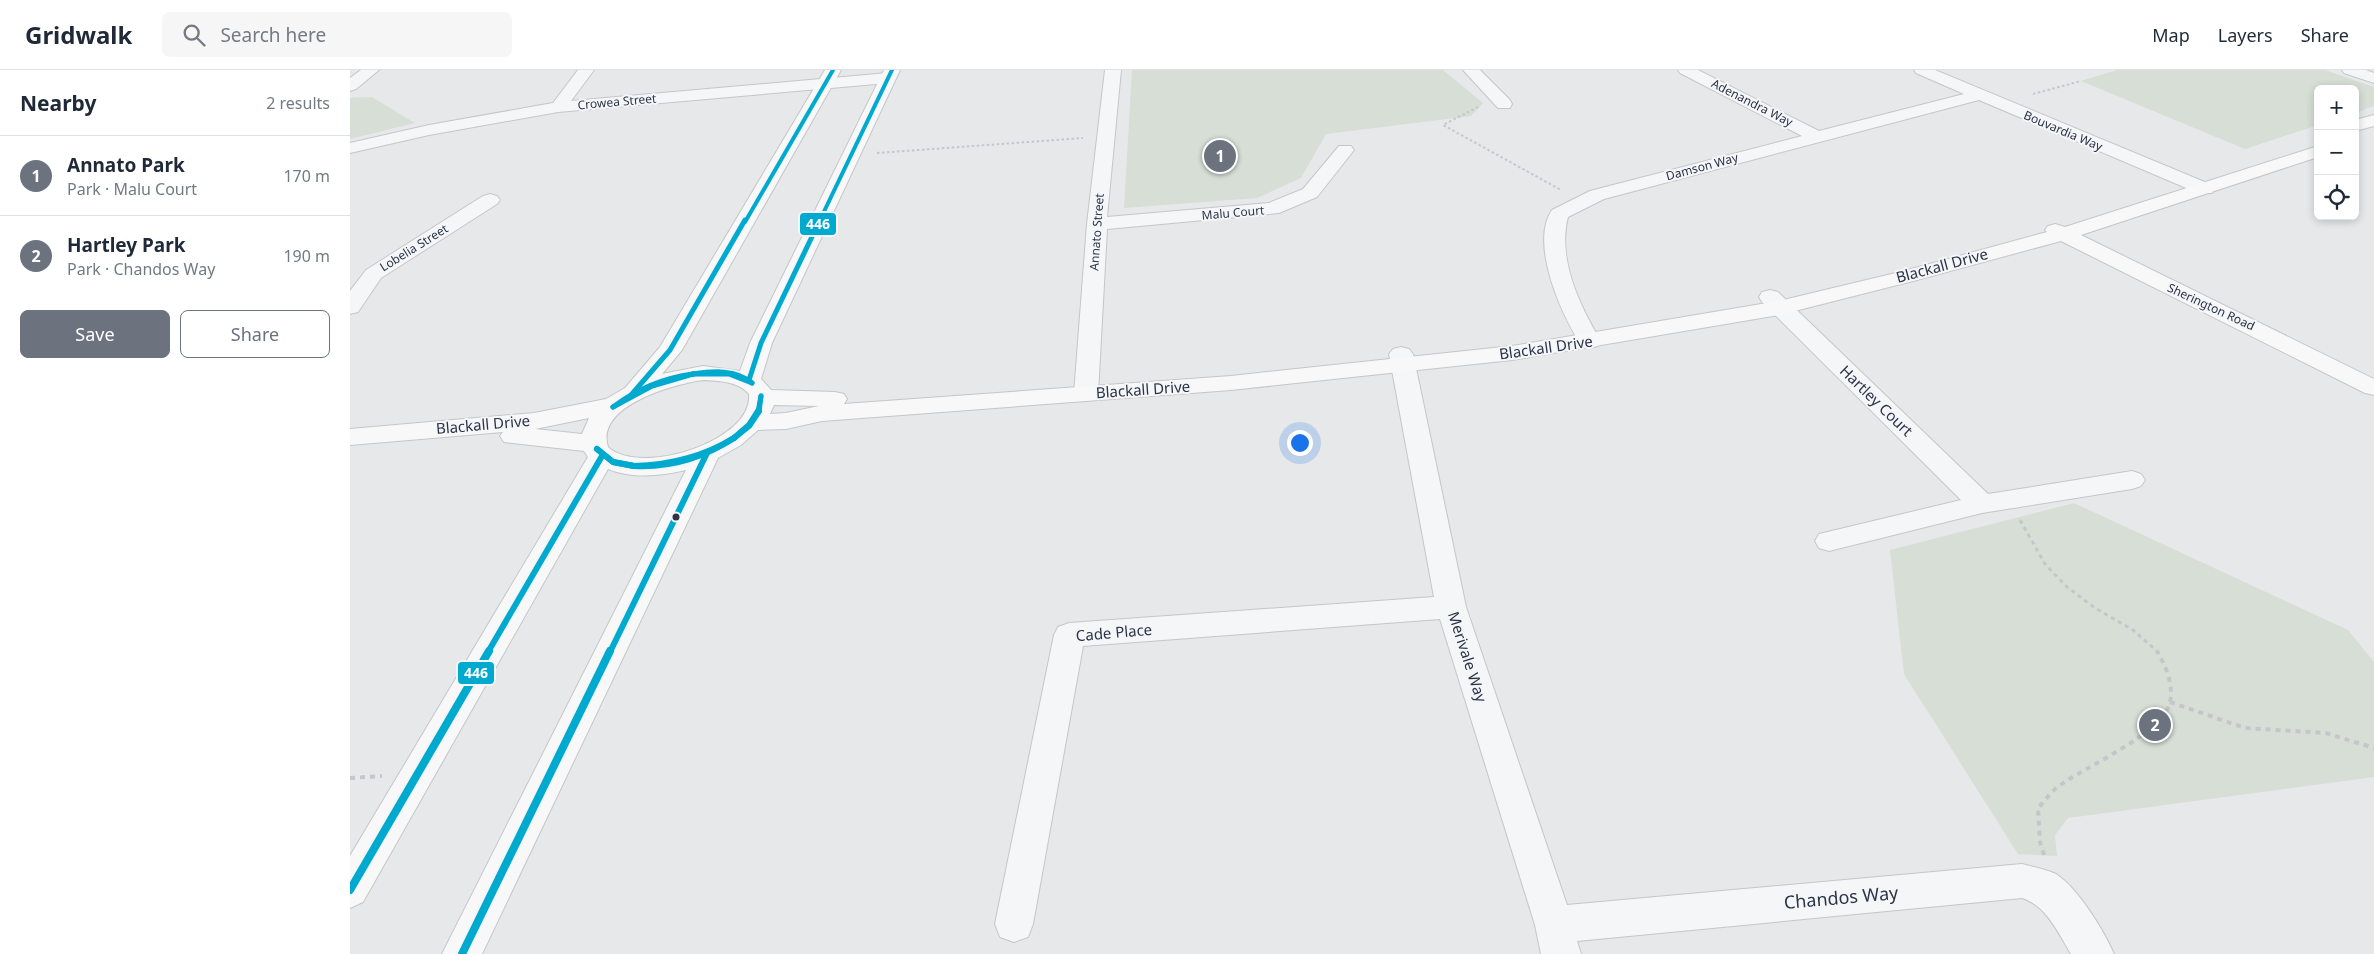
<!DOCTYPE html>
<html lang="en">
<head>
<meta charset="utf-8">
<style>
	:root { --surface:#fff; --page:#f6f6f7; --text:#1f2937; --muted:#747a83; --line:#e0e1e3; --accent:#6c737f }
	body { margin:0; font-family:"Noto Sans",sans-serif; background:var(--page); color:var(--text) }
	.controls { position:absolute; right:15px; top:15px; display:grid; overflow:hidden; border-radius:8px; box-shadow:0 2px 8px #0003 }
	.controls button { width:45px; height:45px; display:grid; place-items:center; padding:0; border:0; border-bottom:1px solid var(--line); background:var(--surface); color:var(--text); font:25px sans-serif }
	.you { position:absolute; left:949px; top:372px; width:18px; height:18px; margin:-12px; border:4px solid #fff; border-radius:50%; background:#1a73e8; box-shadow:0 0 0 8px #1a73e833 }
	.badge { display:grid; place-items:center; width:32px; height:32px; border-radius:50%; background:var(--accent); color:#fff; font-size:16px; font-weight:700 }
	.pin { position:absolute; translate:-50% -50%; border:2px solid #fff; box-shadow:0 1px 5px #0006 }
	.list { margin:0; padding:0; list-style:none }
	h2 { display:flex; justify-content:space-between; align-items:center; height:65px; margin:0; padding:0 20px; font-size:21px }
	h2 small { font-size:16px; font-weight:400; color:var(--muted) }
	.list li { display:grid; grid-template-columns:32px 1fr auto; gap:15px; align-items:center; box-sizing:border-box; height:80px; padding:0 20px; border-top:1px solid var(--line) }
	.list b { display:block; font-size:19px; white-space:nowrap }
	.list p { margin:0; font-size:16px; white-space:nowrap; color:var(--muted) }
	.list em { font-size:16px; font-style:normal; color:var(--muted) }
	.actions { display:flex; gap:10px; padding:15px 20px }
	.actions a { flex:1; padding:11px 0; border:1px solid var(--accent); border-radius:8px; text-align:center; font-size:18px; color:var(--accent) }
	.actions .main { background:var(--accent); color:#fff }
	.icon { flex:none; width:28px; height:28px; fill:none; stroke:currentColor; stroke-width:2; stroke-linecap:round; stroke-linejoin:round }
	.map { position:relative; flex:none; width:2024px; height:884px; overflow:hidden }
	header { display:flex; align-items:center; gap:30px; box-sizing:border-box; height:70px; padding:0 25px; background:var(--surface); border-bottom:1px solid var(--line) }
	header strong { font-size:24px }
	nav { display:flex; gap:28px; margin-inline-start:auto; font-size:18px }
	.search { width:350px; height:45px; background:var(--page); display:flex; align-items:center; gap:12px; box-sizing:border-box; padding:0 18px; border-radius:8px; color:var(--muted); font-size:19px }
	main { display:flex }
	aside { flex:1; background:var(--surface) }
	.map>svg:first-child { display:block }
	.green { fill:#d6ded6 }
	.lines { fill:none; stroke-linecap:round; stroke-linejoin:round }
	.street-casing { stroke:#c4c6c8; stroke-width:2 }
	.secondary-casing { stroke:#c4c6c8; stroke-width:2 }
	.path-far2 { stroke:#c5c6ca; stroke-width:2; stroke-dasharray:2.5 2.5; stroke-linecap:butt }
	.path-far1 { stroke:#c5c6ca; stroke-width:3; stroke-dasharray:4 4; stroke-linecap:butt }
	.path { stroke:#c5c6ca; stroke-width:4; stroke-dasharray:5 5; stroke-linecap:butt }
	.street { fill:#f5f6f7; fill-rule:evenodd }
	.secondary { fill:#f8f8f8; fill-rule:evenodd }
	.bus-1-far3-casing { stroke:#f4f6f9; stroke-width:6 }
	.bus-1-far2-casing { stroke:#f4f6f9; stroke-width:8 }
	.bus-1-far1-casing { stroke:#f4f6f9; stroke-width:10 }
	.bus-1-casing { stroke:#f4f6f9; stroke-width:12 }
	.bus-1-far3 { stroke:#00a9ce; stroke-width:4 }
	.bus-1-far2 { stroke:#00a9ce; stroke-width:5 }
	.bus-1-far1 { stroke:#00a9ce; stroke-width:6 }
	.bus-1 { stroke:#00a9ce; stroke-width:8 }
	.bus-dot { fill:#2b3445; stroke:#f4f6f9; stroke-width:2 }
	.labels { text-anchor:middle; stroke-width:4; stroke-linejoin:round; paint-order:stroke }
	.far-street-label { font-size:12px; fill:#2b3445; stroke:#f4f6f9 }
	.street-label { font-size:15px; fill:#2b3445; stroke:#f4f6f9 }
	.near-street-label { font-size:18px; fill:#2b3445; stroke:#f4f6f9 }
	.line-badge { stroke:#f4f6f9; stroke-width:2 }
	.badge-label { font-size:14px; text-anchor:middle; font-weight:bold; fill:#fff }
</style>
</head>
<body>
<header>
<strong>Gridwalk</strong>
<div class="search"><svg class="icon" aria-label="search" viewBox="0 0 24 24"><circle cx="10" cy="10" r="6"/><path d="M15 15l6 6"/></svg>Search here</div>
<nav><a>Map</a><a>Layers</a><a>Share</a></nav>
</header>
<main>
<aside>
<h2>Nearby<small>2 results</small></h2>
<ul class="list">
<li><span class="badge">1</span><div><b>Annato Park</b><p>Park · Malu Court</p></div><em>170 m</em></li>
<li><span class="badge">2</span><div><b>Hartley Park</b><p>Park · Chandos Way</p></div><em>190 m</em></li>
</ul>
<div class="actions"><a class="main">Save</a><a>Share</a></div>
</aside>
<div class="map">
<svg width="2024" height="884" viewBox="0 0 2024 884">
	<rect width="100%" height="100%" fill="#e6e8ea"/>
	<g class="green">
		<polygon points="782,0 1093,0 1133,33 1121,46 976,64 951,108 907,128 774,138"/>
		<polygon points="1767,0 1975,0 2024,17 2024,36 2005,43 2005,19 1968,19 1968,55 1895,79 1731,11"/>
		<polygon points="22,27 65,53 0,69 0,28"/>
		<polygon points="1724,433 1998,560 2024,592 2024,707 1718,748 1705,765 1707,786 1668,784 1554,604 1540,480"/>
	</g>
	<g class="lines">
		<g class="street-casing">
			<g id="street">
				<polygon points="11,0 29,0 6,19 0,21 0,8"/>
				<polygon points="228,0 244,0 221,31 538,3 544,5 546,8 544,11 538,13 208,42 79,65 0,83 0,73 79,55 203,33"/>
				<polygon points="755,0 771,0 757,147 919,133 953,119 989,76 1001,76 1004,80 967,127 929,143 757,159 748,324 745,329 736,331 727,329 724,324 737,154"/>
				<polygon points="1113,0 1130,0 1160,30 1162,34 1160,38 1148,38"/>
				<path d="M1328,0H1348L1469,61L1614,24L1566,3L1564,0H1585L1862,115L1864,119L1862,123H1848L1629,30L1254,129L1218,147C1207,188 1230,237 1251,271L1248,276L1240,278L1232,276C1212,247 1179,173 1202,140L1240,121L1452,66L1330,3Z"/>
				<polygon points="1992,0 2016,0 2024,3 2024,13 1994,3"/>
				<polygon points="140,124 147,126 150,130 147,134 31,208 8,242 0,244 0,221 16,200 133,126"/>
				<polygon points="1420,220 1428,222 1638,424 1782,401 1791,404 1795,410 1791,416 1782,419 1632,443 1479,481 1469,478 1465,471 1469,464 1611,430 1412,232 1409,227 1412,222"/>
				<path d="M1051,277L1059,279L1063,284L1116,537L1217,835L1672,794C1683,797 1696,799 1706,804C1728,818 1754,861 1764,884H1721C1709,864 1696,835 1672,828L1227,871L1231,884H1191L1185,855L1090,549L733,576L683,854L678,867L664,872L650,867L645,854L704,565L708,557L719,553L1084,527L1039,284L1043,279Z"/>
			</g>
		</g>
		<g class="secondary-casing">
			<g id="secondary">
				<path d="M475,0H491L332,280L312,304L353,296L390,301L400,273L534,0H550L422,273L411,309L421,320L485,322L494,324L497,329L494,334L881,306L1162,276L1429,231L1554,201L1697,162L1695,160L1698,156L1705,154L1715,157L1968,76V87L1731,165L2024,309V325L2015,323L1711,171L1567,210L1429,245L1162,290L881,320L472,351L436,359L408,360L391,375L368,388L132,884H92L336,400C310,406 283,409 258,399L13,832L0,838V786L238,387L234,381L154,372L150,366L153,362L0,375V359L184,343L256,329L275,318L310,277ZM353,310C369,311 388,311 399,324C404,371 290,407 258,377C245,335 325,314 353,310ZM424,335L469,336L436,343L420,344ZM239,348L232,364L185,359Z"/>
				<polygon points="2024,45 2024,56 2005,61 2005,50"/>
			</g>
		</g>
		<g class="path-far2">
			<polyline points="1683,24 1731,11"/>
			<polyline points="1128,37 1093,55 1211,120"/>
			<polyline points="527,83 733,68"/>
		</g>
		<polyline class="path-far1" points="1670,450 1695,494 1717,517 1745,538 1783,560 1808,582"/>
		<g class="path">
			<polyline points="1820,632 1895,658 1976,663 2024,678"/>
			<polyline points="0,708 32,706"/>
			<path d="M1694,785L1690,772L1688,738C1695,731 1701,721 1709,716C1734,697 1813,664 1820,632C1824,614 1815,595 1807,581"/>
		</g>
		<use href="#street" class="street"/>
		<use href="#secondary" class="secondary"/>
		<g class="bus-1-far3-casing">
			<g id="bus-1-far3">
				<polyline points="395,152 483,0"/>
				<polyline points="469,152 542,0"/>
			</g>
		</g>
		<g class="bus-1-far2-casing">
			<g id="bus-1-far2">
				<path d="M343,304C363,301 386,299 402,313"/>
				<polyline points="343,304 379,304 402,313"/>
				<polyline points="399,310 411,273 470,150"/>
				<polyline points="282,324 320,280 395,150"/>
				<path d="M263,337C287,319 313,308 343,304"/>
				<polyline points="263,337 302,316 343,304"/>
				<polyline points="408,342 411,326"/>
				<polyline points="409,342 411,326"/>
			</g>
		</g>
		<g class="bus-1-far1-casing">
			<g id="bus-1-far1">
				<polyline points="384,368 399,355 408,341"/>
				<polyline points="384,368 399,356 409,341"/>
				<polyline points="247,379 263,392 284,396"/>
				<polyline points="247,379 263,392 284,396"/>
				<path d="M284,396C321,398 353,388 384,368"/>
				<path d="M284,396C320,395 353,387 384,368"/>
				<polyline points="138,582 252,386"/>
				<polyline points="260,582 357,383"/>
			</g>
		</g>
		<g class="bus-1-casing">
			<g id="bus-1">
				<polyline points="0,820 139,581"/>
				<polyline points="112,884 260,581"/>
			</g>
		</g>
		<use href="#bus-1-far3" class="bus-1-far3"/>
		<use href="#bus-1-far2" class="bus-1-far2"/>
		<use href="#bus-1-far1" class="bus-1-far1"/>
		<use href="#bus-1" class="bus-1"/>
	</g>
	<circle class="bus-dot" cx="326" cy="447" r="4.5"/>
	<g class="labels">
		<g class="far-street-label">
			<text transform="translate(267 32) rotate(-5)" y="4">Crowea Street</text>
			<text transform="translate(1402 33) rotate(27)" y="4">Adenandra Way</text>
			<text transform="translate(1713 61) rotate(23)" y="4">Bouvardia Way</text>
			<text transform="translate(1352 97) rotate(-15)" y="4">Damson Way</text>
			<text transform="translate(883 143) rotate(-5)" y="4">Malu Court</text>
			<text transform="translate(747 162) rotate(-86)" y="4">Annato Street</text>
			<text transform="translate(64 178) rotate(-32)" y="4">Lobelia Street</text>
			<text transform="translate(1861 237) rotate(25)" y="4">Sherington Road</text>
		</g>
		<g class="street-label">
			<text transform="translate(1592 196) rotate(-15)" y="5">Blackall Drive</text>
			<text transform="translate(1196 278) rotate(-8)" y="5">Blackall Drive</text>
			<text transform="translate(793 320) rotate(-4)" y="5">Blackall Drive</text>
			<text transform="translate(1526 331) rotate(44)" y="5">Hartley Court</text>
			<text transform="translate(133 355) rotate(-5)" y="5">Blackall Drive</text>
			<text transform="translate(764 563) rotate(-5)" y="5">Cade Place</text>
			<text transform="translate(1117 587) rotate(72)" y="5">Merivale Way</text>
		</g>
		<g class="near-street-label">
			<text transform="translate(1491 828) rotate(-5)" y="6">Chandos Way</text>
		</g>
	</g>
	<g class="line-badge">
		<rect x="449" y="142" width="38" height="24" rx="5" fill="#00a9ce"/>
		<rect x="107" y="591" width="38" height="24" rx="5" fill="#00a9ce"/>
	</g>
	<g class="badge-label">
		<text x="468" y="159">446</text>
		<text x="126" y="608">446</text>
	</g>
</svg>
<div class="controls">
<button>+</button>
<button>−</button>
<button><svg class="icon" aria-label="locate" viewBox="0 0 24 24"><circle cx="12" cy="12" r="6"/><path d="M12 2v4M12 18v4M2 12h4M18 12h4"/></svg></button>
</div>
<div class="you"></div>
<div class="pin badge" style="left:870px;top:86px">1</div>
<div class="pin badge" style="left:1805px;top:655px">2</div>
</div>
</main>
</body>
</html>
